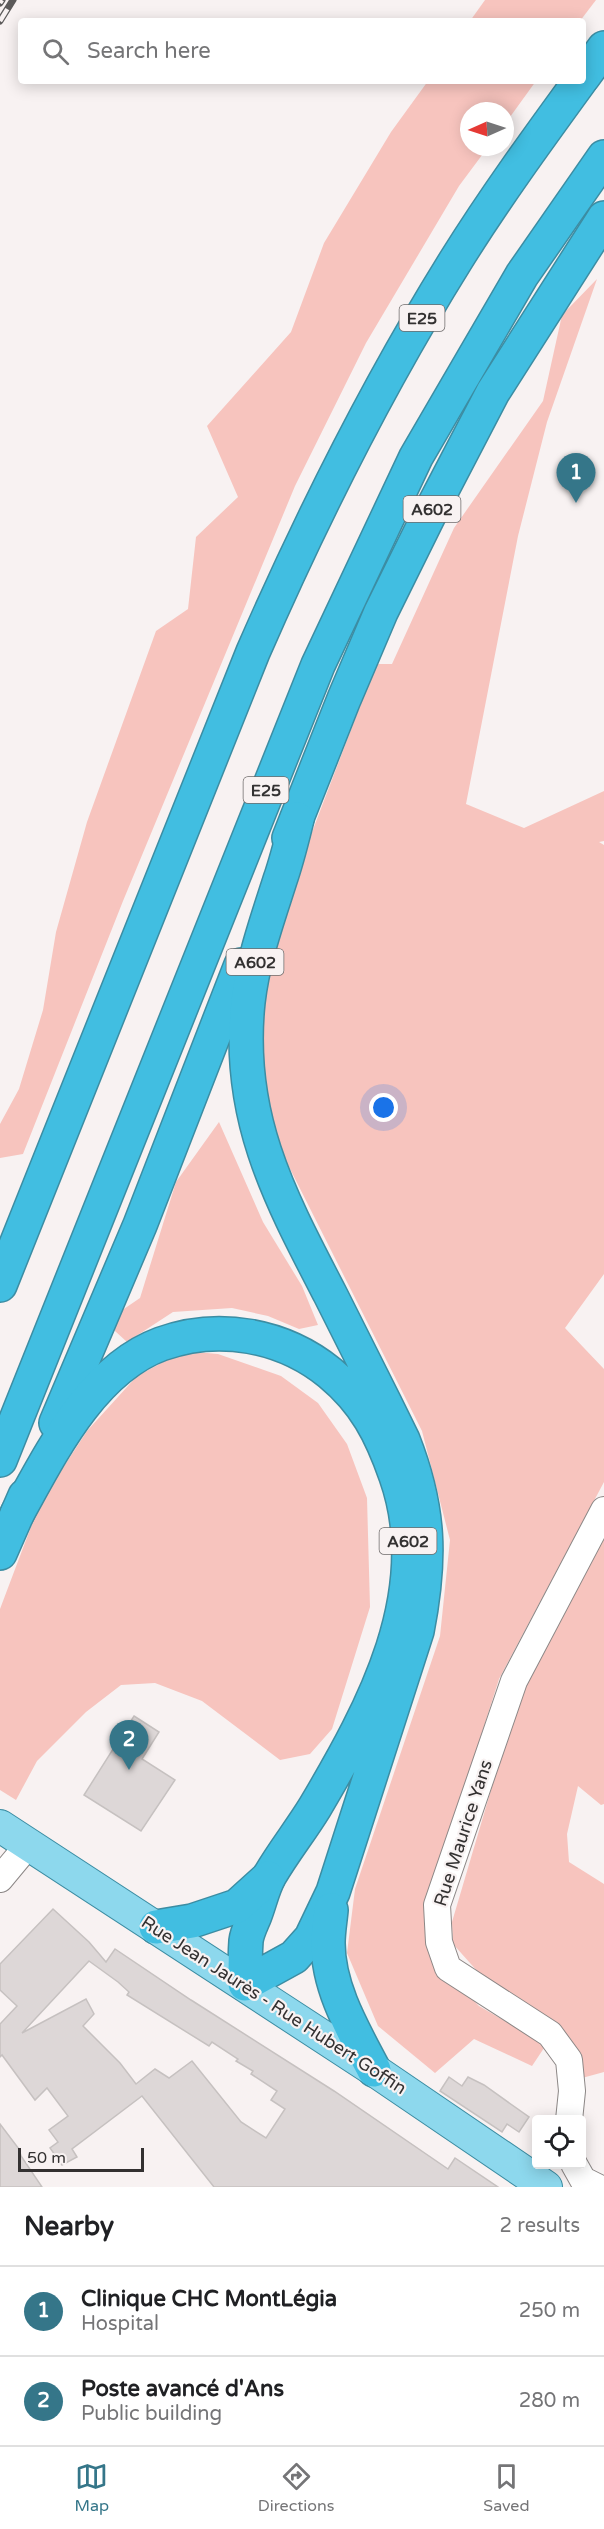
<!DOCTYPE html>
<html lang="en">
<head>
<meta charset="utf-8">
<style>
	:root { --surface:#fff; --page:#f6f6f6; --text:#202124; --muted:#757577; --line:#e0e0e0; --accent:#357689 }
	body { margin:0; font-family:"Varela Round",sans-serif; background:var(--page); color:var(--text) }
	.controls { position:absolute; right:18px; bottom:18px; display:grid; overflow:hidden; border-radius:6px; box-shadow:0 3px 15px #0003 }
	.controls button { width:54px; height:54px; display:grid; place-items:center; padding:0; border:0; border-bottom:2px solid var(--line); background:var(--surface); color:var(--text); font:30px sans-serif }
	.compass { position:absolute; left:460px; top:102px; width:54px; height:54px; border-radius:50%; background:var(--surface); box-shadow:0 3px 15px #0003; rotate:267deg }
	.scale { position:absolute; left:18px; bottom:15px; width:126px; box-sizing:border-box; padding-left:6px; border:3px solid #333131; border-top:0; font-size:16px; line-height:21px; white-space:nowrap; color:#333131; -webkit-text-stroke:4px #f8f2f2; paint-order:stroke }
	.you { position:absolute; left:384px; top:1108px; width:21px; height:21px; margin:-15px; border:4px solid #fff; border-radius:50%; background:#1a73e8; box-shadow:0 0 0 9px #1a73e833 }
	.badge { display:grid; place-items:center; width:39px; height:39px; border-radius:50%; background:var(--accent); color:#fff; font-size:20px; font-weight:700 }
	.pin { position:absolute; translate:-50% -50px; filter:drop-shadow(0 2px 3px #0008) }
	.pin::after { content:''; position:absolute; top:32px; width:21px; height:18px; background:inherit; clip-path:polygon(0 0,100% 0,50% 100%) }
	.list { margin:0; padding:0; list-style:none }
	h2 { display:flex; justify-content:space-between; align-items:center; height:78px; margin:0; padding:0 24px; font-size:26px }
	h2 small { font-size:20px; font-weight:400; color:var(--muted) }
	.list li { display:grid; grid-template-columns:39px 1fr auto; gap:18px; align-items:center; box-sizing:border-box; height:90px; padding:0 24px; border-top:2px solid var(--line) }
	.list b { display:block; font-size:22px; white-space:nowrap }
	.list p { margin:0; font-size:20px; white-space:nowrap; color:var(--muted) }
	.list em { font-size:20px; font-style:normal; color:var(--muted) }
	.icon { flex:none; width:33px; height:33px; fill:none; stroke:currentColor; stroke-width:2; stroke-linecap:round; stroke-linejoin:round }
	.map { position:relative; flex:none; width:604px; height:2187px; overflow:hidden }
	.search { position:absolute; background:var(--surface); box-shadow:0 3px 15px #0003; left:18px; right:18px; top:18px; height:66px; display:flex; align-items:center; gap:15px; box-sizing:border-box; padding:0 21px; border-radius:6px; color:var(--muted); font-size:22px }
	.sheet { height:258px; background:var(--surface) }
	nav { display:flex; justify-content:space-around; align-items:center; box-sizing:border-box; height:84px; border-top:2px solid var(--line); background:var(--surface); font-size:16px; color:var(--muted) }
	nav a { display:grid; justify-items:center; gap:3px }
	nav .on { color:var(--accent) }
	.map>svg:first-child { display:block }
	.green { fill:#f7c4be }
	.building { fill:#ddd7d7; stroke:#c6c1c0; stroke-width:1.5; fill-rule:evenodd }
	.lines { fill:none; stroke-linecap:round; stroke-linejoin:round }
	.minor-casing { stroke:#8c8786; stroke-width:28 }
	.major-casing { stroke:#3c8da3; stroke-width:34 }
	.highway-casing { stroke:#3c8da3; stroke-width:36 }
	.minor { stroke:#fff; stroke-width:26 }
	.major { stroke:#8dd8ed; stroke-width:32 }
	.highway { stroke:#41bee1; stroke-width:33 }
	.rail-casing { stroke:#5c5a5a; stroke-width:7 }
	.rail { stroke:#f8f2f2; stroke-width:4.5; stroke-dasharray:14; stroke-linecap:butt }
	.labels { text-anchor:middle; stroke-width:4.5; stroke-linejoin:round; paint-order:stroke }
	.shield { fill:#f8f2f2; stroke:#6e6b6b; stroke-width:1.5 }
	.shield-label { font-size:16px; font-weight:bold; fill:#333131 }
	.street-label { font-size:18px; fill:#333131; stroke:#f8f2f2 }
</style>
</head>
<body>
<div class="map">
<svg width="604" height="2187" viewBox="0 0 604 2187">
	<rect width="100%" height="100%" fill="#f8f2f2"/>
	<g class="green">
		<polygon points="485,0 596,0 580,21 470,21"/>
		<polygon points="428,81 536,81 505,124 505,111 469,111 469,147 488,147 459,186 366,343 295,486 123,901 23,1154 0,1158 0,1124 19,1089 43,1010 56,932 87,822 156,631 188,609 196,537 238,497 207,426 291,332 324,243 391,132"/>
		<polygon points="597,279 547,422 518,536 466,804 524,828 604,791 604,841 599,842 604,845 604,1274 565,1328 604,1369 604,1482 499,1679 427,1906 444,1970 479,2006 546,2045 532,2066 474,2039 435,2073 378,2026 347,1953 355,1889 440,1636 450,1540 422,1431 273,1135 260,1035 274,932 376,664 392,664 454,528 543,401 562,315"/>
		<polygon points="219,1122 263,1222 302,1286 318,1325 299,1329 268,1316 232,1308 173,1312 127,1342 115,1331 115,1315 140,1298 176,1182"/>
		<polygon points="184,1351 218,1354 281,1376 318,1403 347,1444 367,1498 370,1607 332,1729 310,1754 280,1760 202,1701 155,1683 121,1685 86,1712 37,1761 16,1800 0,1790 0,1609 40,1503 87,1431 137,1376"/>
		<polygon points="604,1534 604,1804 601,1805 578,1786 567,1834 569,1862 604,1884 604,2072 582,2078 570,2038 487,1982 453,1944 452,1922 520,1692 562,1618 581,1571"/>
	</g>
	<g class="building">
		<polygon points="134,1716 159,1732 142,1759 175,1780 141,1831 84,1795"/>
		<path d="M53,1909L89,1942L106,1962L115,1949L191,2000L334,2091L448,2169L455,2158L498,2187H214L142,2096L72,2149L77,2157L62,2165L50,2148L58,2142L49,2130L68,2116L47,2088L35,2100L2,2055L0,2057V2024L17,2006L0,1990V1964ZM89,1961L118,1982L129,1992L127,1995L209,2046L212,2042L238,2059L236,2061L253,2071L251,2074L277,2091L271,2100L285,2109L266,2138L241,2122L192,2061L169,2078L155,2069L136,2084L120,2063L83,2026L94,2014L86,1999L22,2033Z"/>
		<polygon points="449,2077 462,2086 468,2077 484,2085 529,2117 519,2132 507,2124 502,2132 440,2091"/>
		<polygon points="0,2124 19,2149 21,2156 42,2187 0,2187"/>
	</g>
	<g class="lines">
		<g class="minor-casing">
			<g id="minor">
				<polyline points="0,1879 29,1844"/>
				<polyline points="569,2120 572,2091 569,2060 550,2034 448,1968 439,1942 437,1905 514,1681 604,1510"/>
				<polyline points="574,2164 583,2180 597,2187"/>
			</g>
		</g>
		<g class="major-casing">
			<polyline id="major" points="0,1826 374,2070 546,2187"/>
		</g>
		<g class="highway-casing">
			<g id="highway">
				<polyline points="583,77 604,48"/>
				<polyline points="289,838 344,699 381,612 431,511 493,392 604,218"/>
				<path d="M0,1285L253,652C312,517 378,385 456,260C494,199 537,140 580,81"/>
				<polyline points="56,1423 140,1225 241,965"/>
				<polyline points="0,1460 318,665 416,457 522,275 604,157"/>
				<path d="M17,1514C51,1453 91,1370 161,1344C219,1323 283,1335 330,1373C365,1402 381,1433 396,1476C437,1592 373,1709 315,1807C301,1830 284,1851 270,1875C263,1887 260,1902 255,1915C252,1923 247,1932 246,1941C245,1955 245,1970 245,1984L294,1957L311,1938L333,1892L417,1631C431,1559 430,1509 403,1440C379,1391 354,1342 330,1294C279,1196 236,1116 248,1002C253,959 267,921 280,880C287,860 292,839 297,819"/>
				<polyline points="0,1553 25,1496"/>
				<path d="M331,1910C330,1921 328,1932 328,1943C328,1988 353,2030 374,2070"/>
				<polyline points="156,1927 192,1921 237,1906 268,1878"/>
			</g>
		</g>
		<use href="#minor" class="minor"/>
		<use href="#major" class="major"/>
		<use href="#highway" class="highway"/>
		<g class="rail-casing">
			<g id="rail">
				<polyline points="0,3 2,0"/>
				<polyline points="0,21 13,0"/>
			</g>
		</g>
		<use href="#rail" class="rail"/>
	</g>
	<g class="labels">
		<g class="shield">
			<rect x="399.5" y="305" width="45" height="26" rx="4.5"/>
			<rect x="403.5" y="496" width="57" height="26" rx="4.5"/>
			<rect x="243.5" y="777" width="45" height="26" rx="4.5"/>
			<rect x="226.5" y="949" width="57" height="26" rx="4.5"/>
			<rect x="379.5" y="1528" width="57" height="26" rx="4.5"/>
		</g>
		<g class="shield-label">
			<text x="422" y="324">E25</text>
			<text x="432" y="515">A602</text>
			<text x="266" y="796">E25</text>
			<text x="255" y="968">A602</text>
			<text x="408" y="1547">A602</text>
		</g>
		<g class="street-label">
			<text transform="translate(463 1833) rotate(-72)" y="6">Rue Maurice Yans</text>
			<text transform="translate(274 2005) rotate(33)" y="6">Rue Jean Jaurès - Rue Hubert Goffin</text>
		</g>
	</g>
</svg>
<div class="controls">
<button><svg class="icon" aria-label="locate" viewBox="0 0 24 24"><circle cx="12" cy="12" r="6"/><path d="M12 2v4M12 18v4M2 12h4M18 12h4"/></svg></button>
</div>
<svg class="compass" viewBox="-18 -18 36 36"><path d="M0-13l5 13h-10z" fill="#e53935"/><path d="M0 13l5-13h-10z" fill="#757577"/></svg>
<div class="scale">50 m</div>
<div class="you"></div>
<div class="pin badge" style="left:576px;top:503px">1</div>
<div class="pin badge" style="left:129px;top:1770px">2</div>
<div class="search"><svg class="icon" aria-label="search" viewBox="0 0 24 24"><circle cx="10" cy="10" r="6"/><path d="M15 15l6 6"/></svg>Search here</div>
</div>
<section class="sheet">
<h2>Nearby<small>2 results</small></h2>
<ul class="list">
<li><span class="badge">1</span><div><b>Clinique CHC MontLégia</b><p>Hospital</p></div><em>250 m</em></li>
<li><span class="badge">2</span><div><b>Poste avancé d'Ans</b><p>Public building</p></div><em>280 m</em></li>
</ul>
</section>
<nav>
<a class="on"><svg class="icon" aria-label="map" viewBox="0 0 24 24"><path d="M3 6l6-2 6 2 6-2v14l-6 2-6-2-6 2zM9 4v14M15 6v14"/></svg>Map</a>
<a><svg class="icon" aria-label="directions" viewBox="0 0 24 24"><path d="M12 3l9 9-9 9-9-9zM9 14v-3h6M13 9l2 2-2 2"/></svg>Directions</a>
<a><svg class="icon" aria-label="saved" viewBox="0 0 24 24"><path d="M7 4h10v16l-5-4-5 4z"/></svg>Saved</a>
</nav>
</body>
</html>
